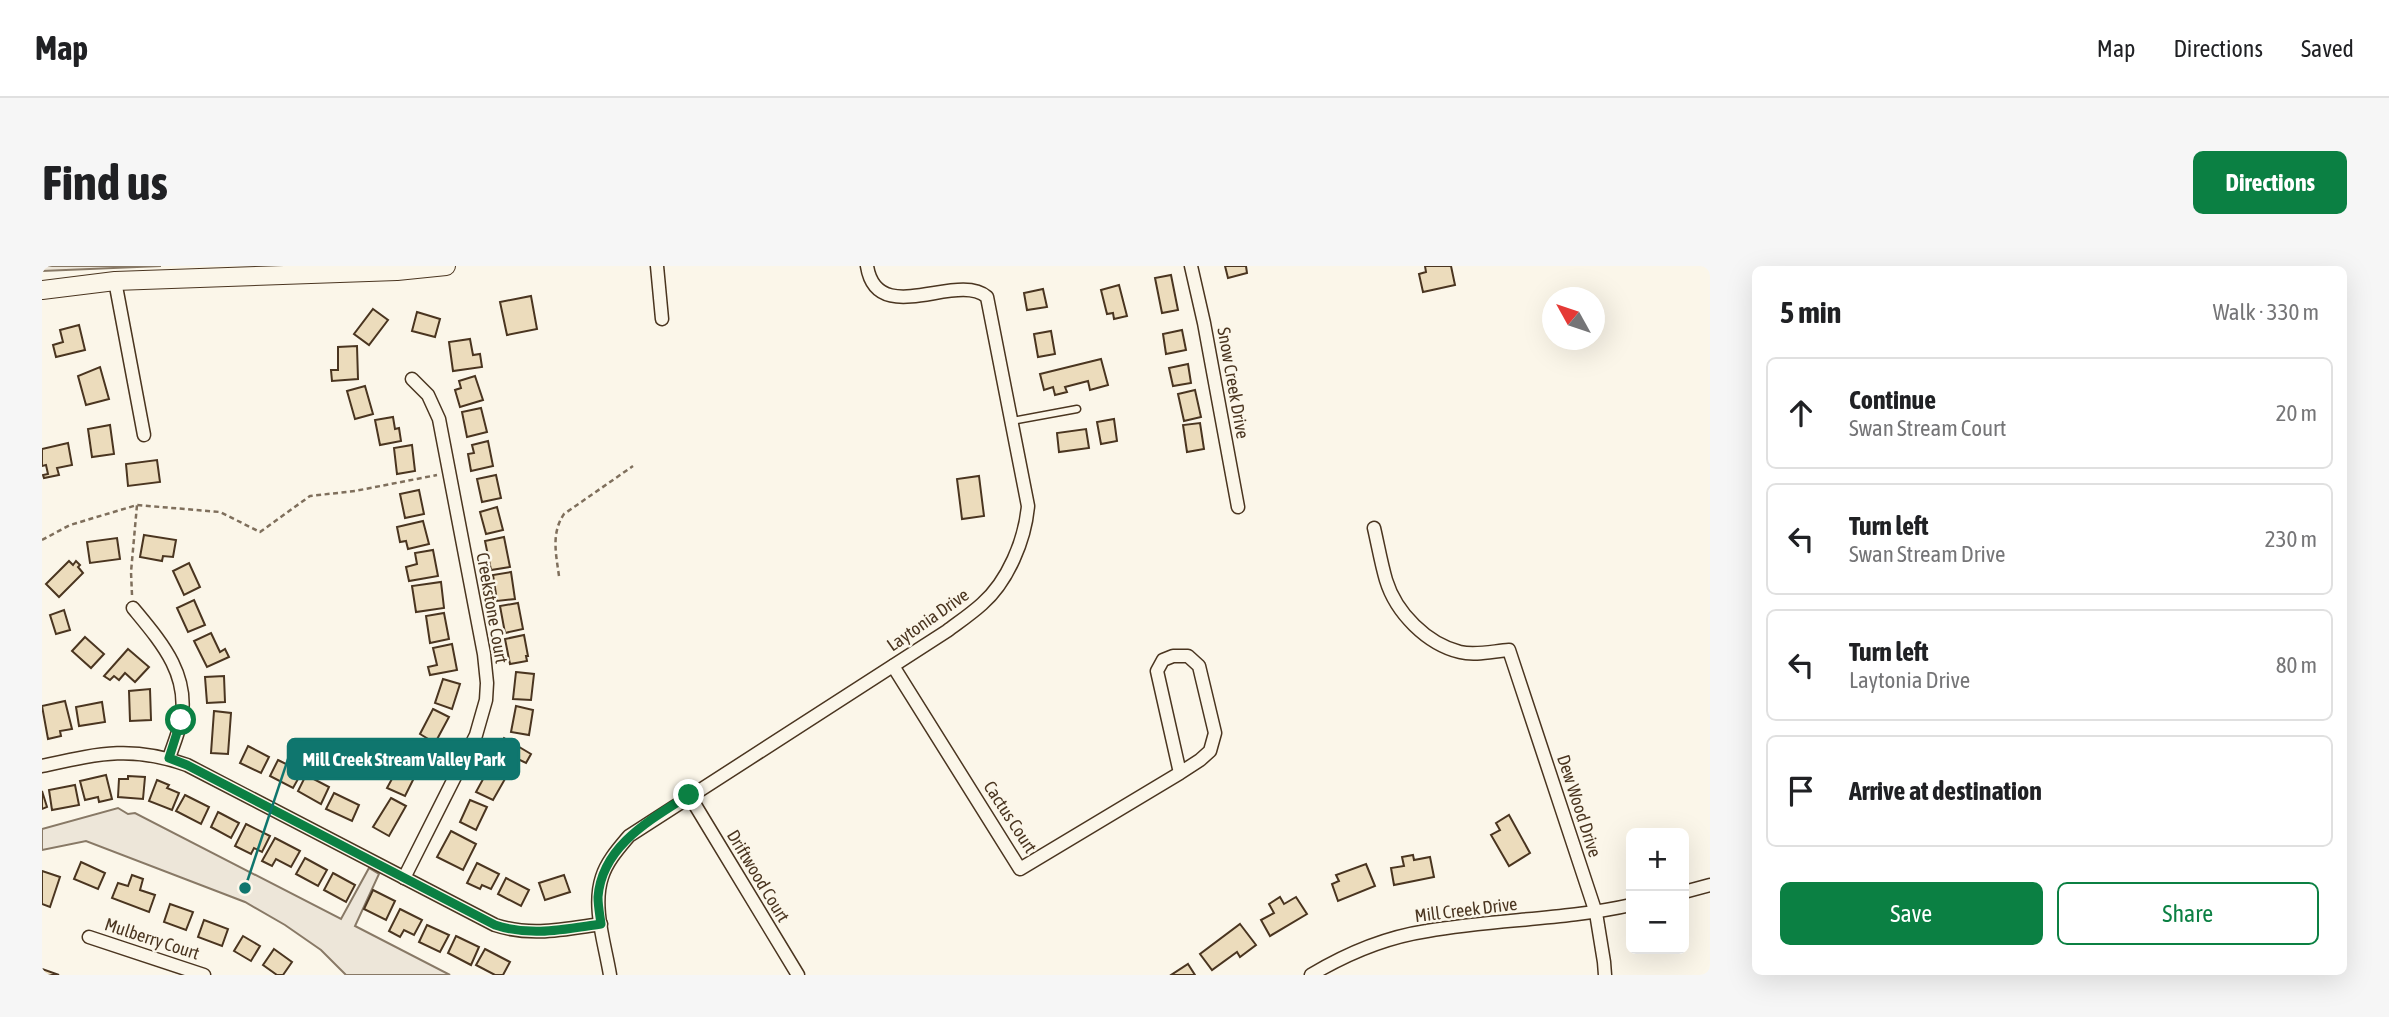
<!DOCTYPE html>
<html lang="en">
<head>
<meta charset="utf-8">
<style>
	:root { --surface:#fff; --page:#f6f6f6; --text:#202124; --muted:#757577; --line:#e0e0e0; --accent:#0b8043 }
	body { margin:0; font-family:"Asap Condensed",sans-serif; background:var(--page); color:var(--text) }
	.controls { position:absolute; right:21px; bottom:21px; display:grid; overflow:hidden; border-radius:10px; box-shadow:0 7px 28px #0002 }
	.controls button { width:63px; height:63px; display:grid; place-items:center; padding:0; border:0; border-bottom:2px solid var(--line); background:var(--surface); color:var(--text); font:35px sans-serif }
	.compass { position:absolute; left:1500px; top:21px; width:63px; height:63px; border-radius:50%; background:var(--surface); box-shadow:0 7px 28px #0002; rotate:310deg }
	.stop { position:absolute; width:21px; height:21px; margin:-16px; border:5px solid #0b8043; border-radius:50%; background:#fff }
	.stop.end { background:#0b8043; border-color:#fff; box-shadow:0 2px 7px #0008 }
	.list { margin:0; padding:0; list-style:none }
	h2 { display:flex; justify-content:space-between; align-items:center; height:91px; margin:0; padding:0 28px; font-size:30px }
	h2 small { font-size:23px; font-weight:400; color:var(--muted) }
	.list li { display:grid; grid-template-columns:46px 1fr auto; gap:21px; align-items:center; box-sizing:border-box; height:112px; margin:0 14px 14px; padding:0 14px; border:2px solid var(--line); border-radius:10px }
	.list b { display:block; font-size:26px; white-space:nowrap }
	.list p { margin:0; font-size:23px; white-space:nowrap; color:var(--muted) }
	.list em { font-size:23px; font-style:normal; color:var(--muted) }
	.actions { display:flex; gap:14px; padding:21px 28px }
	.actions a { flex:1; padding:16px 0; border:2px solid var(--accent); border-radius:10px; text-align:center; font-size:24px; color:var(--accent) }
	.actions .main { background:var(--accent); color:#fff }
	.icon { flex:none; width:38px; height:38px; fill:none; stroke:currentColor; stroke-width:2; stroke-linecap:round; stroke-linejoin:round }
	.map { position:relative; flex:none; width:1668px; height:709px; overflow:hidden; border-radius:10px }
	header { display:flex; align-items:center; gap:42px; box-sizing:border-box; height:98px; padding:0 35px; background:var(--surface); border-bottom:2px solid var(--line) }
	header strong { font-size:33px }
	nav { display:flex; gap:38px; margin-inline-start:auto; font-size:24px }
	.intro { display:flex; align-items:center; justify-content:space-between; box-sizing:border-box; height:168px; padding:0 42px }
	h1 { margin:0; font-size:49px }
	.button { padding:18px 32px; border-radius:10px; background:var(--accent); color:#fff; font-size:24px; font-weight:700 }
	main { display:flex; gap:42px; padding:0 42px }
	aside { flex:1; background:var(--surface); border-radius:10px; box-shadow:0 7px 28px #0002 }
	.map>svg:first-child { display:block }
	.green { fill:#ede6d9; stroke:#887966; stroke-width:2 }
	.building { fill:#ecdcbc; stroke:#4a3520; stroke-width:2 }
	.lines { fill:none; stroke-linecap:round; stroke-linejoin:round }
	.lane-casing { stroke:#4a3520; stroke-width:9 }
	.street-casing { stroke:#4a3520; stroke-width:15 }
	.secondary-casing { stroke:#4a3520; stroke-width:20 }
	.path { stroke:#7f6f5c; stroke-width:2.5; stroke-dasharray:5 3.5; stroke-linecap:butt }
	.lane { stroke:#fbf6e9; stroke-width:6 }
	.street { stroke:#fbf6e9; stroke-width:12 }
	.secondary { stroke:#fbf6e9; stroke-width:18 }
	.route { stroke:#0b8043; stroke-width:9 }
	.labels { text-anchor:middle; stroke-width:5; stroke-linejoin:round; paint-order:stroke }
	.street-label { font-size:18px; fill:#4a3520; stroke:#fbf6e9 }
	.leader { fill:none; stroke:#0f766e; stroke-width:2.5 }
	.callout-dot { fill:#0f766e; stroke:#fbf6e9; stroke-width:2.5 }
	.callout { fill:#0f766e; stroke:#0f766e; stroke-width:2.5 }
	.callout-label { font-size:19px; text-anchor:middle; font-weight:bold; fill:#fff }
</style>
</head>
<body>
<header>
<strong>Map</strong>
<nav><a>Map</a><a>Directions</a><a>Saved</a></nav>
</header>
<div class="intro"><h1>Find us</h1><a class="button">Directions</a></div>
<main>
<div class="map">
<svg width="1668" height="709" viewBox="0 0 1668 709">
	<rect width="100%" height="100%" fill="#fbf6e9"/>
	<g class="green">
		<polygon points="0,0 119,0 0,5"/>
		<polygon points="76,542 86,548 93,547 299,653 327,602 337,608 313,660 408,709 304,709 279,684 243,659 203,636 44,575 0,584 0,563"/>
	</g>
	<g class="building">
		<polygon points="1183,0 1204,0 1205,7 1186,12"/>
		<polygon points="1383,0 1409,0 1413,19 1381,26 1377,8 1384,6"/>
		<polygon points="1129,9 1136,44 1120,47 1113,12"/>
		<polygon points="1077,19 1085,50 1072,53 1071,47 1065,48 1059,24"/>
		<polygon points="1001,23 1005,41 985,44 982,27"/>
		<polygon points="489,30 495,63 465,69 458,36"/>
		<polygon points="331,43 346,54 327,79 312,68"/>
		<polygon points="375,46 398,53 393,71 370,65"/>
		<polygon points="37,59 43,84 14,91 11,79 21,76 18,64"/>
		<polygon points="1140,64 1144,84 1124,88 1121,68"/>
		<polygon points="1009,65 1013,88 996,91 992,68"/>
		<polygon points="428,73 431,89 438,88 440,101 411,105 407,76"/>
		<polygon points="315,80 316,113 290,115 289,104 296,104 296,81"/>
		<polygon points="1059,93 1066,119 1048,124 1046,115 1023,121 1025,126 1013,129 1011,121 1002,124 998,108"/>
		<polygon points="1146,98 1149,117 1131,120 1127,102"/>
		<polygon points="58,101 67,133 44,139 36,110"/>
		<polygon points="433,110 441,134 418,141 413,124 419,122 417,115"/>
		<polygon points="323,120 331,148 313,153 305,125"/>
		<polygon points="1153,124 1159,151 1142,155 1136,128"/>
		<polygon points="439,142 445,166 425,171 420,146"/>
		<polygon points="351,151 353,163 357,162 359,175 338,179 333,154"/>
		<polygon points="1072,153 1075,175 1059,178 1055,156"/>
		<polygon points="1158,157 1162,183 1145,186 1141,159"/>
		<polygon points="68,159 72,188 50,191 46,163"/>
		<polygon points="1044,163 1047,182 1017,186 1015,167"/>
		<polygon points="446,175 451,200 429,205 426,188 432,187 430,179"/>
		<polygon points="26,177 30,199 15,202 17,209 2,212 1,209 6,208 4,199 0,200 0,183"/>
		<polygon points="370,179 373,205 355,208 352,182"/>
		<polygon points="115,194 118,216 86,220 84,198"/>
		<polygon points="454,209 459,232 440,236 435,213"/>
		<polygon points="937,210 942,250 920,253 915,213"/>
		<polygon points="377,224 382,248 363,252 358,228"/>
		<polygon points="455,241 461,264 444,268 438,246"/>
		<polygon points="381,255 387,278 366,283 364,275 358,276 355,261"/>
		<polygon points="102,269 134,274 131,291 121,290 120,295 98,291"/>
		<polygon points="462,271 468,301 449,304 443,275"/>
		<polygon points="75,272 78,293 48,297 45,276"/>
		<polygon points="391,284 396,310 367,315 364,301 375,298 373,287"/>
		<polygon points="27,295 31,299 34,295 38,299 36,301 41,307 17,331 4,318"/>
		<polygon points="147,297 158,321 142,329 131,305"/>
		<polygon points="469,306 473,333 455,335 451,309"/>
		<polygon points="399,316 402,342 374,346 370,320"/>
		<polygon points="152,334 163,359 146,366 135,342"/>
		<polygon points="476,337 481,363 463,367 458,340"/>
		<polygon points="22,344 28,364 14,368 8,349"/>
		<polygon points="402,347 407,373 388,377 384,350"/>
		<polygon points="169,367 178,386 183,383 187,391 165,401 152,375"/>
		<polygon points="482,369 486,390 484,390 485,395 468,398 463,373"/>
		<polygon points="43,371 62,388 49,402 30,385"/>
		<polygon points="410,378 415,404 388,409 386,401 395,399 391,382"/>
		<polygon points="86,383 107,401 93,416 83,407 77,414 72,410 68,414 62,410"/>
		<polygon points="474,406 492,408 489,434 471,433"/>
		<polygon points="182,410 183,436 165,437 163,411"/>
		<polygon points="401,413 418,418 410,443 393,437"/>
		<polygon points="108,423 109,454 88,455 87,425"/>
		<polygon points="23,435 30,463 18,465 19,470 6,473 0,440"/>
		<polygon points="60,436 63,456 37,460 34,441"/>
		<polygon points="474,440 491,444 487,469 469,466"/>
		<polygon points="391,443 407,451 393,477 378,468"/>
		<polygon points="172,445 189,447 186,488 169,487"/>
		<polygon points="462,472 489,488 484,497 476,493 470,505 453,496 459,486 455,484"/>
		<polygon points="206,480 227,491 219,507 198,497"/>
		<polygon points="236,494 260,506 251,522 228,510"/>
		<polygon points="357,500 374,508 363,530 345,522"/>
		<polygon points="446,504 463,513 451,534 434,526"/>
		<polygon points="64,509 70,533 57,536 56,531 43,534 38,515"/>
		<polygon points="264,509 287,521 279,538 256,525"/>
		<polygon points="86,510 103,511 101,533 76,531 77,513 86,513"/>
		<polygon points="115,514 127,519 125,522 137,527 130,544 107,535"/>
		<polygon points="33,519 37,539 10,544 7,524"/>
		<polygon points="0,525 5,541 0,543"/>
		<polygon points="292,527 317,539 310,555 284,543"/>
		<polygon points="143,529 167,541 159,558 134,545"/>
		<polygon points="349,532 364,540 347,570 331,561"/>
		<polygon points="428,534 445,541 434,564 418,556"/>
		<polygon points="176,546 197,557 189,572 169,561"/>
		<polygon points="1467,549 1488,587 1467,600 1449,569 1458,564 1454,557"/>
		<polygon points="204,558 228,570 220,586 212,582 209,588 193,580"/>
		<polygon points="409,565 434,578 421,604 395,591"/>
		<polygon points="233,572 258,585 249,601 234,593 230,600 220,595"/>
		<polygon points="1371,589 1372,594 1388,591 1392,611 1352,619 1349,602 1362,600 1360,591"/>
		<polygon points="263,592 285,604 276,620 254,608"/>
		<polygon points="39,596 63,607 56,623 32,613"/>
		<polygon points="435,597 457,608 449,623 440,619 438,623 425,617"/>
		<polygon points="1324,598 1333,620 1296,635 1290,618 1297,615 1294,609"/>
		<polygon points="0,605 18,611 8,641 0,638"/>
		<polygon points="291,607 313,619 304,636 282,624"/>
		<polygon points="90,609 101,613 98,624 113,629 107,646 70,632 76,617 86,620"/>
		<polygon points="522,609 528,626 503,634 497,617"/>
		<polygon points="464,612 487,624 479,640 456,628"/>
		<polygon points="331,624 353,635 344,654 322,643"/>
		<polygon points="1238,631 1242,638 1254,631 1265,648 1228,670 1219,654 1232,647 1227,638"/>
		<polygon points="128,638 151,646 144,664 122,656"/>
		<polygon points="358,643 380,654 372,669 362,664 358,671 347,665"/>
		<polygon points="162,654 186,663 180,680 156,671"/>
		<polygon points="1198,658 1214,679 1198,691 1195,686 1170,704 1158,688"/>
		<polygon points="385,659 407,669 398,686 377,676"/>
		<polygon points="201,670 218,680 209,695 192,685"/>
		<polygon points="414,670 437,681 429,699 406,687"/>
		<polygon points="232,683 250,696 241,709 235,709 221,699"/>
		<polygon points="443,683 468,696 461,709 453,709 434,699"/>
		<polygon points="1146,698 1153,709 1129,709"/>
		<polygon points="0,703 17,709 0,709"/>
	</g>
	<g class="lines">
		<g class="lane-casing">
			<polyline id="lane" points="970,155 1035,143"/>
		</g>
		<g class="street-casing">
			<g id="street">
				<polyline points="615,0 620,53"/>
				<polyline points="1149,0 1162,57 1196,241"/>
				<polyline points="73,15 102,169"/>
				<path d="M1332,262C1336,279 1339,297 1344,314C1354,347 1385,378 1418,386C1433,390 1452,385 1467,384L1554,647L1562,696L1563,709"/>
				<path d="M91,342C119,376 148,408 139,455C136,468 131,480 127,492"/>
				<polyline points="851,400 978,603 1138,507 1158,494 1168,485 1173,467 1157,400 1146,390 1131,390 1121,394 1115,405 1138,507"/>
				<path d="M0,500C55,488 89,479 145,499L453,659C489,671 523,663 559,658"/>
				<polyline points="647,529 756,709"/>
				<polyline points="362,612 434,469 444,434 445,417 442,388 397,153 386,129 370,113"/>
				<polyline points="1642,626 1668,619"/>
				<polyline points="47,671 162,709"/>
				<path d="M568,709C563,678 550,641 560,611C565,595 577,582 587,570L905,365C917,356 929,348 940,338C966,315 983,274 986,240L945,31C915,5 835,63 825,0"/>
				<path d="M1269,709C1304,688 1345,671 1385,665C1453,653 1522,654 1589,639"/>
			</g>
		</g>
		<g class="secondary-casing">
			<polyline id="secondary" points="0,24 73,15 355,5 404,0"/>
		</g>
		<g class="path">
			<polyline points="0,274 28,259 95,239 178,246 218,266 268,230 313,225 395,209"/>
			<path d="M517,310C514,288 509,267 522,248L591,200"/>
			<polyline points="90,329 89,306 95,239"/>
		</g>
		<use href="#lane" class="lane"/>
		<use href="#street" class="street"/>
		<use href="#secondary" class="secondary"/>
	</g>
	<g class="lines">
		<path class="route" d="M139,454L127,492L145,499L453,659C489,671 523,663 559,658C558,650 556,640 556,631C560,580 608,554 647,529"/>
	</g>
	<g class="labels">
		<g class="street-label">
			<text transform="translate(1191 117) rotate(80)" y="6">Snow Creek Drive</text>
			<text transform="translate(450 342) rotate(80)" y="6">Creekstone Court</text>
			<text transform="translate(886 354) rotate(-35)" y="6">Laytonia Drive</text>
			<text transform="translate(1537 540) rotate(72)" y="6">Dew Wood Drive</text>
			<text transform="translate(968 551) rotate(57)" y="6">Cactus Court</text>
			<text transform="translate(716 610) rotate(59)" y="6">Driftwood Court</text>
			<text transform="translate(1424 644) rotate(-7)" y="6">Mill Creek Drive</text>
			<text transform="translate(110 673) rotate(18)" y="6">Mulberry Court</text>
		</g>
	</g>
	<path class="leader" d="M203 622L246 493"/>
	<circle class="callout-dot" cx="203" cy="622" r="7"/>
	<rect class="callout" x="246" y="473" width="231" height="40" rx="7"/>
	<g class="callout-label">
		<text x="362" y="500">Mill Creek Stream Valley Park</text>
	</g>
</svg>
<div class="controls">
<button>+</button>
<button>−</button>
</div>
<svg class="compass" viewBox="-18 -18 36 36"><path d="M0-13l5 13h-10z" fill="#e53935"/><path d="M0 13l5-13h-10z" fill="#757577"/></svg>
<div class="stop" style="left:139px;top:454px"></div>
<div class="stop end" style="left:647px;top:529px"></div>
</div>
<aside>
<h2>5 min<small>Walk · 330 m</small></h2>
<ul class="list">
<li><svg class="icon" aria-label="ahead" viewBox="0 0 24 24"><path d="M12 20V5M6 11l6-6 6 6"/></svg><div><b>Continue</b><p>Swan Stream Court</p></div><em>20 m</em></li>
<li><svg class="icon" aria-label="left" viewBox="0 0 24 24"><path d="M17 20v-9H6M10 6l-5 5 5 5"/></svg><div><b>Turn left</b><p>Swan Stream Drive</p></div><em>230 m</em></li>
<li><svg class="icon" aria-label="left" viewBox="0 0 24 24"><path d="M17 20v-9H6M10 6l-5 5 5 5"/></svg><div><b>Turn left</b><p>Laytonia Drive</p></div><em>80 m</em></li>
<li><svg class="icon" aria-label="arrive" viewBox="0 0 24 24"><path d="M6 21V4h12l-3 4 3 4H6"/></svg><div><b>Arrive at destination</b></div></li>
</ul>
<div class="actions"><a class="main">Save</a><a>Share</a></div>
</aside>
</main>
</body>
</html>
